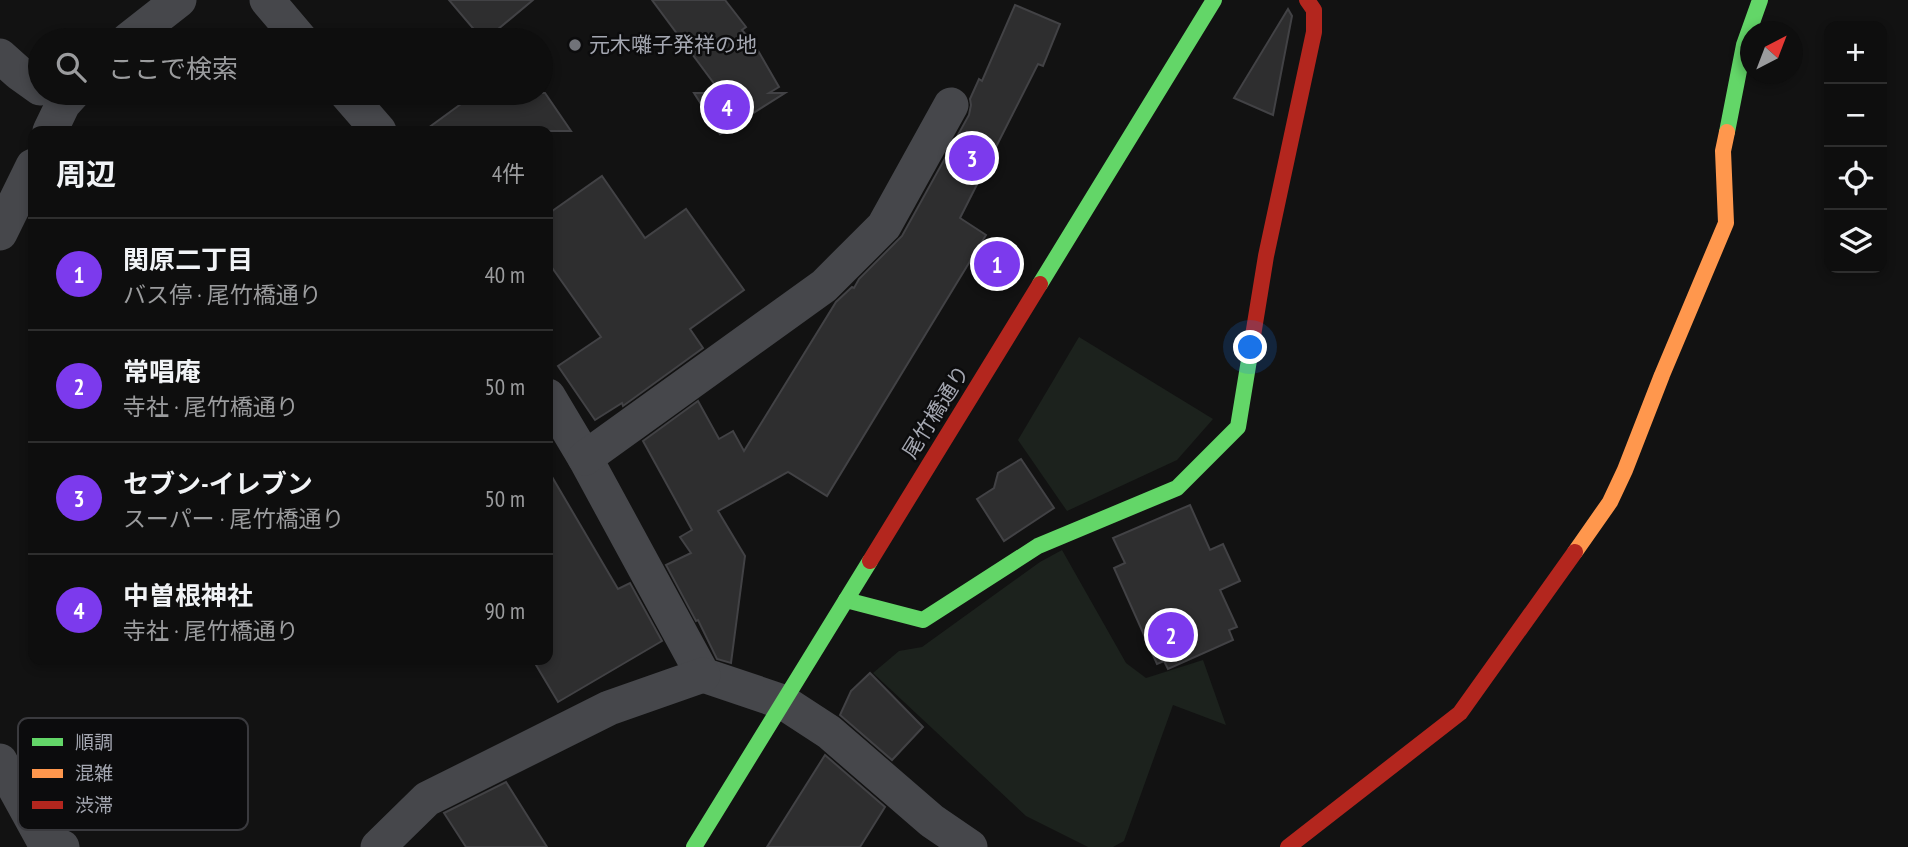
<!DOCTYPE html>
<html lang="ja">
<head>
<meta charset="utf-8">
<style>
	:root { --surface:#0e0e0e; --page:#1c1c1c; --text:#f1f3f6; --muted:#9b9c9e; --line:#2e2e2e; --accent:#7c3aed }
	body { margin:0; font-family:"PT Sans Narrow","Noto Sans JP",sans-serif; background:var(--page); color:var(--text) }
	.controls { position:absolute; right:21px; top:21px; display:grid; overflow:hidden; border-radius:14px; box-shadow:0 4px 10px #0003 }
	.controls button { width:63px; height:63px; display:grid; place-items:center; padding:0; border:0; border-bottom:2px solid var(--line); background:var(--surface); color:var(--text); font:35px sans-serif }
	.compass { position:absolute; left:1740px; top:21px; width:63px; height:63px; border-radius:50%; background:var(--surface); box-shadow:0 4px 10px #0003; rotate:42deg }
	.you { position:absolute; left:1251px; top:348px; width:24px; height:24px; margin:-18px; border:5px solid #fff; border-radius:50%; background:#1a73e8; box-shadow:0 0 0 10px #1a73e833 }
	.badge { display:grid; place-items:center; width:46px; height:46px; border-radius:50%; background:var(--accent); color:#fff; font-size:23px; font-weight:700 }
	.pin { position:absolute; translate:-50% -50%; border:4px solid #fff; box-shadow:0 2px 7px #0006 }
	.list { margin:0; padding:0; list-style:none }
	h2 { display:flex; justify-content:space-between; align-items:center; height:91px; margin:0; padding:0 28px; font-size:30px }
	h2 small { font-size:23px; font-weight:400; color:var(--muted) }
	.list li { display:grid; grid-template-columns:46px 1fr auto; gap:21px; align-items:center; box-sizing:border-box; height:112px; padding:0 28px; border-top:2px solid var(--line) }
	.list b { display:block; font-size:26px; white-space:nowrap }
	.list p { margin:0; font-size:23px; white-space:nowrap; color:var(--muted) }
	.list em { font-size:23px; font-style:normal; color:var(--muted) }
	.icon { flex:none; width:38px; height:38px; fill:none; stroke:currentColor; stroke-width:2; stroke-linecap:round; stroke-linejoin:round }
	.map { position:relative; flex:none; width:1908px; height:847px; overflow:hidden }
	.search { position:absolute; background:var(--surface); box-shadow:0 4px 10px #0003; left:28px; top:28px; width:525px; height:77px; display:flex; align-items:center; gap:18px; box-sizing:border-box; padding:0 24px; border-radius:38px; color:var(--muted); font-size:26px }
	.panel { position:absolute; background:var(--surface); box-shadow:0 4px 10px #0003; left:28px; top:126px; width:525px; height:539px; border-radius:14px }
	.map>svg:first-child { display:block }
	.green { fill:#1c221d }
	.building { fill:#2e2e2f; stroke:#424245; stroke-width:2 }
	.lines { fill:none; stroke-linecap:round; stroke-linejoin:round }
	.street { stroke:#46474b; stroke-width:35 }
	.fast { stroke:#63d668; stroke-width:16 }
	.slow { stroke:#ff974d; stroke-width:16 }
	.jam { stroke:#b3261e; stroke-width:16 }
	.poi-dot { fill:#717379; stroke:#0c0c0d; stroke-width:2.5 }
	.labels { text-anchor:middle; stroke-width:5; stroke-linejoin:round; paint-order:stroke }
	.poi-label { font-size:21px; fill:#a4a7b1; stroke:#0c0c0d; text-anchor:start }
	.street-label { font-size:21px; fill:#a4a7b1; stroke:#0c0c0d }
	.key { fill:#0c0c0d; stroke:#3a3a3e; stroke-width:2 }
	.key-label { font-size:19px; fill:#a4a7b1 }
</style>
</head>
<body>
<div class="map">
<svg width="1908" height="847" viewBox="0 0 1908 847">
	<rect width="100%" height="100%" fill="#121212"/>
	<g class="green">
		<polygon points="1079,337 1213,419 1177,460 1067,511 1018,440"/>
		<polygon points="1062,550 1126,663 1146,678 1203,660 1226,725 1173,705 1124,841 1113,847 1088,847 1026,816 873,673 899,651 922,647 1040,562"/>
	</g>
	<g class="building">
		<polygon points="449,0 533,0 485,40 483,40"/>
		<polygon points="652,0 725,0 746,27 742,30 756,47 779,87 769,93 785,93 720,134 694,93 721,93"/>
		<polygon points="1015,5 1060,24 1043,66 1038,64 960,218 986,235 827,496 788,472 718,511 745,556 731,663 717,659 698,620 696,621 666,565 691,553 680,537 692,530 643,441 698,401 719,439 733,431 744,451 836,302 852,287 854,288 859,279 902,236 969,115 971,105 970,99 979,79 982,81"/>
		<polygon points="1288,9 1292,16 1273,115 1234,98"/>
		<polygon points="476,93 545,93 571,131 424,131"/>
		<polygon points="602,176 645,238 686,209 744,290 690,329 703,348 623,406 622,403 595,420 558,366 601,337 548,262 548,214"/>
		<polygon points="1021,459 1054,508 1004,541 977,499 994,488 998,473"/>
		<polygon points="548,470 618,589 630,583 662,641 558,702 533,660 548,660"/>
		<polygon points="1190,505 1210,550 1223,544 1240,581 1220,590 1237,627 1229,630 1233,640 1168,669 1164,661 1157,664 1114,568 1125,563 1113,538"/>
		<polygon points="870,673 923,727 892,760 840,715 851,691"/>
		<polygon points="825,755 885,807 860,847 767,847"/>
		<polygon points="506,782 547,847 466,847 444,813"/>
	</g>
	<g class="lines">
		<g class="street">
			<polyline points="267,0 301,40"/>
			<polyline points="128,40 179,0"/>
			<polyline points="0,56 19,73 40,88"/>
			<polyline points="346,93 379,131"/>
			<polyline points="50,131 63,104 73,93"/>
			<polyline points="0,233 33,166"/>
			<polyline points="548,396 585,458 703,675 783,702 829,732 932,821 970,847"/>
			<polyline points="585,458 824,286 884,226 951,105"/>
			<polyline points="0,761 44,841 62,847"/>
			<polyline points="378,847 427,799 609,708 703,675"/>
		</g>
		<g class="fast">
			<polyline points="1727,132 1744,45 1760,0"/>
			<polyline points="1040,284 1214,0"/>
			<polyline points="846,600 923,620 1038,546 1177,488 1238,427 1250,354"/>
			<polyline points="694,847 870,561"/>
		</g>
		<polyline class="slow" points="1575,552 1610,502 1625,470 1662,375 1726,223 1723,151 1727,132"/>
		<g class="jam">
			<polyline points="1250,354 1266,256 1314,32 1314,10 1307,0"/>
			<polyline points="870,561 1040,284"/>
			<polyline points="1288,847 1460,713 1575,552"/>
		</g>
	</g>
	<circle class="poi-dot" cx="575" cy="45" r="7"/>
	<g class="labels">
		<g class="poi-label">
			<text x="589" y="52">元木囃子発祥の地</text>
		</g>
		<g class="street-label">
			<text transform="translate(936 412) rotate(-58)" y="7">尾竹橋通り</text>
		</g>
	</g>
	<rect x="18" y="718" width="230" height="112" rx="10" class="key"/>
	<rect x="32" y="738" width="31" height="8" fill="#63d668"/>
	<rect x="32" y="769" width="31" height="9" fill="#ff974d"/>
	<rect x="32" y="801" width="31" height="8" fill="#b3261e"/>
	<g class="key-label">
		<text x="75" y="749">順調</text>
		<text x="75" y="780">混雑</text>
		<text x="75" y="812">渋滞</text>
	</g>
</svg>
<div class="controls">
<button>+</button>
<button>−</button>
<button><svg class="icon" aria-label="locate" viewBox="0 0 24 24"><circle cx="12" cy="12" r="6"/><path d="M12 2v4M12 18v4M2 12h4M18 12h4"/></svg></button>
<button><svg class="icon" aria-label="layers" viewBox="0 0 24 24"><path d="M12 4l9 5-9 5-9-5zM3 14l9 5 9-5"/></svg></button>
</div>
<svg class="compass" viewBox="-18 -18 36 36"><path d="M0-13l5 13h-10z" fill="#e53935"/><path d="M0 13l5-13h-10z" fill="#9b9c9e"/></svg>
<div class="you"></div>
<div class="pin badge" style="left:997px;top:264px">1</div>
<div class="pin badge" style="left:1171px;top:635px">2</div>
<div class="pin badge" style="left:972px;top:158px">3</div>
<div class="pin badge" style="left:727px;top:107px">4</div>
<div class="search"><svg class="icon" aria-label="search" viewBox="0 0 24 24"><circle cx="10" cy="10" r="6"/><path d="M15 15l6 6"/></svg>ここで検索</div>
<section class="panel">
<h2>周辺<small>4件</small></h2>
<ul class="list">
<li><span class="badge">1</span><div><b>関原二丁目</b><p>バス停 · 尾竹橋通り</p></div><em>40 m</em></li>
<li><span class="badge">2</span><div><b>常唱庵</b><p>寺社 · 尾竹橋通り</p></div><em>50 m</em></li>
<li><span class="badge">3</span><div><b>セブン-イレブン</b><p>スーパー · 尾竹橋通り</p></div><em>50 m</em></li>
<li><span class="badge">4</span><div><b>中曽根神社</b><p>寺社 · 尾竹橋通り</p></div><em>90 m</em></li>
</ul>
</section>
</div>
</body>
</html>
